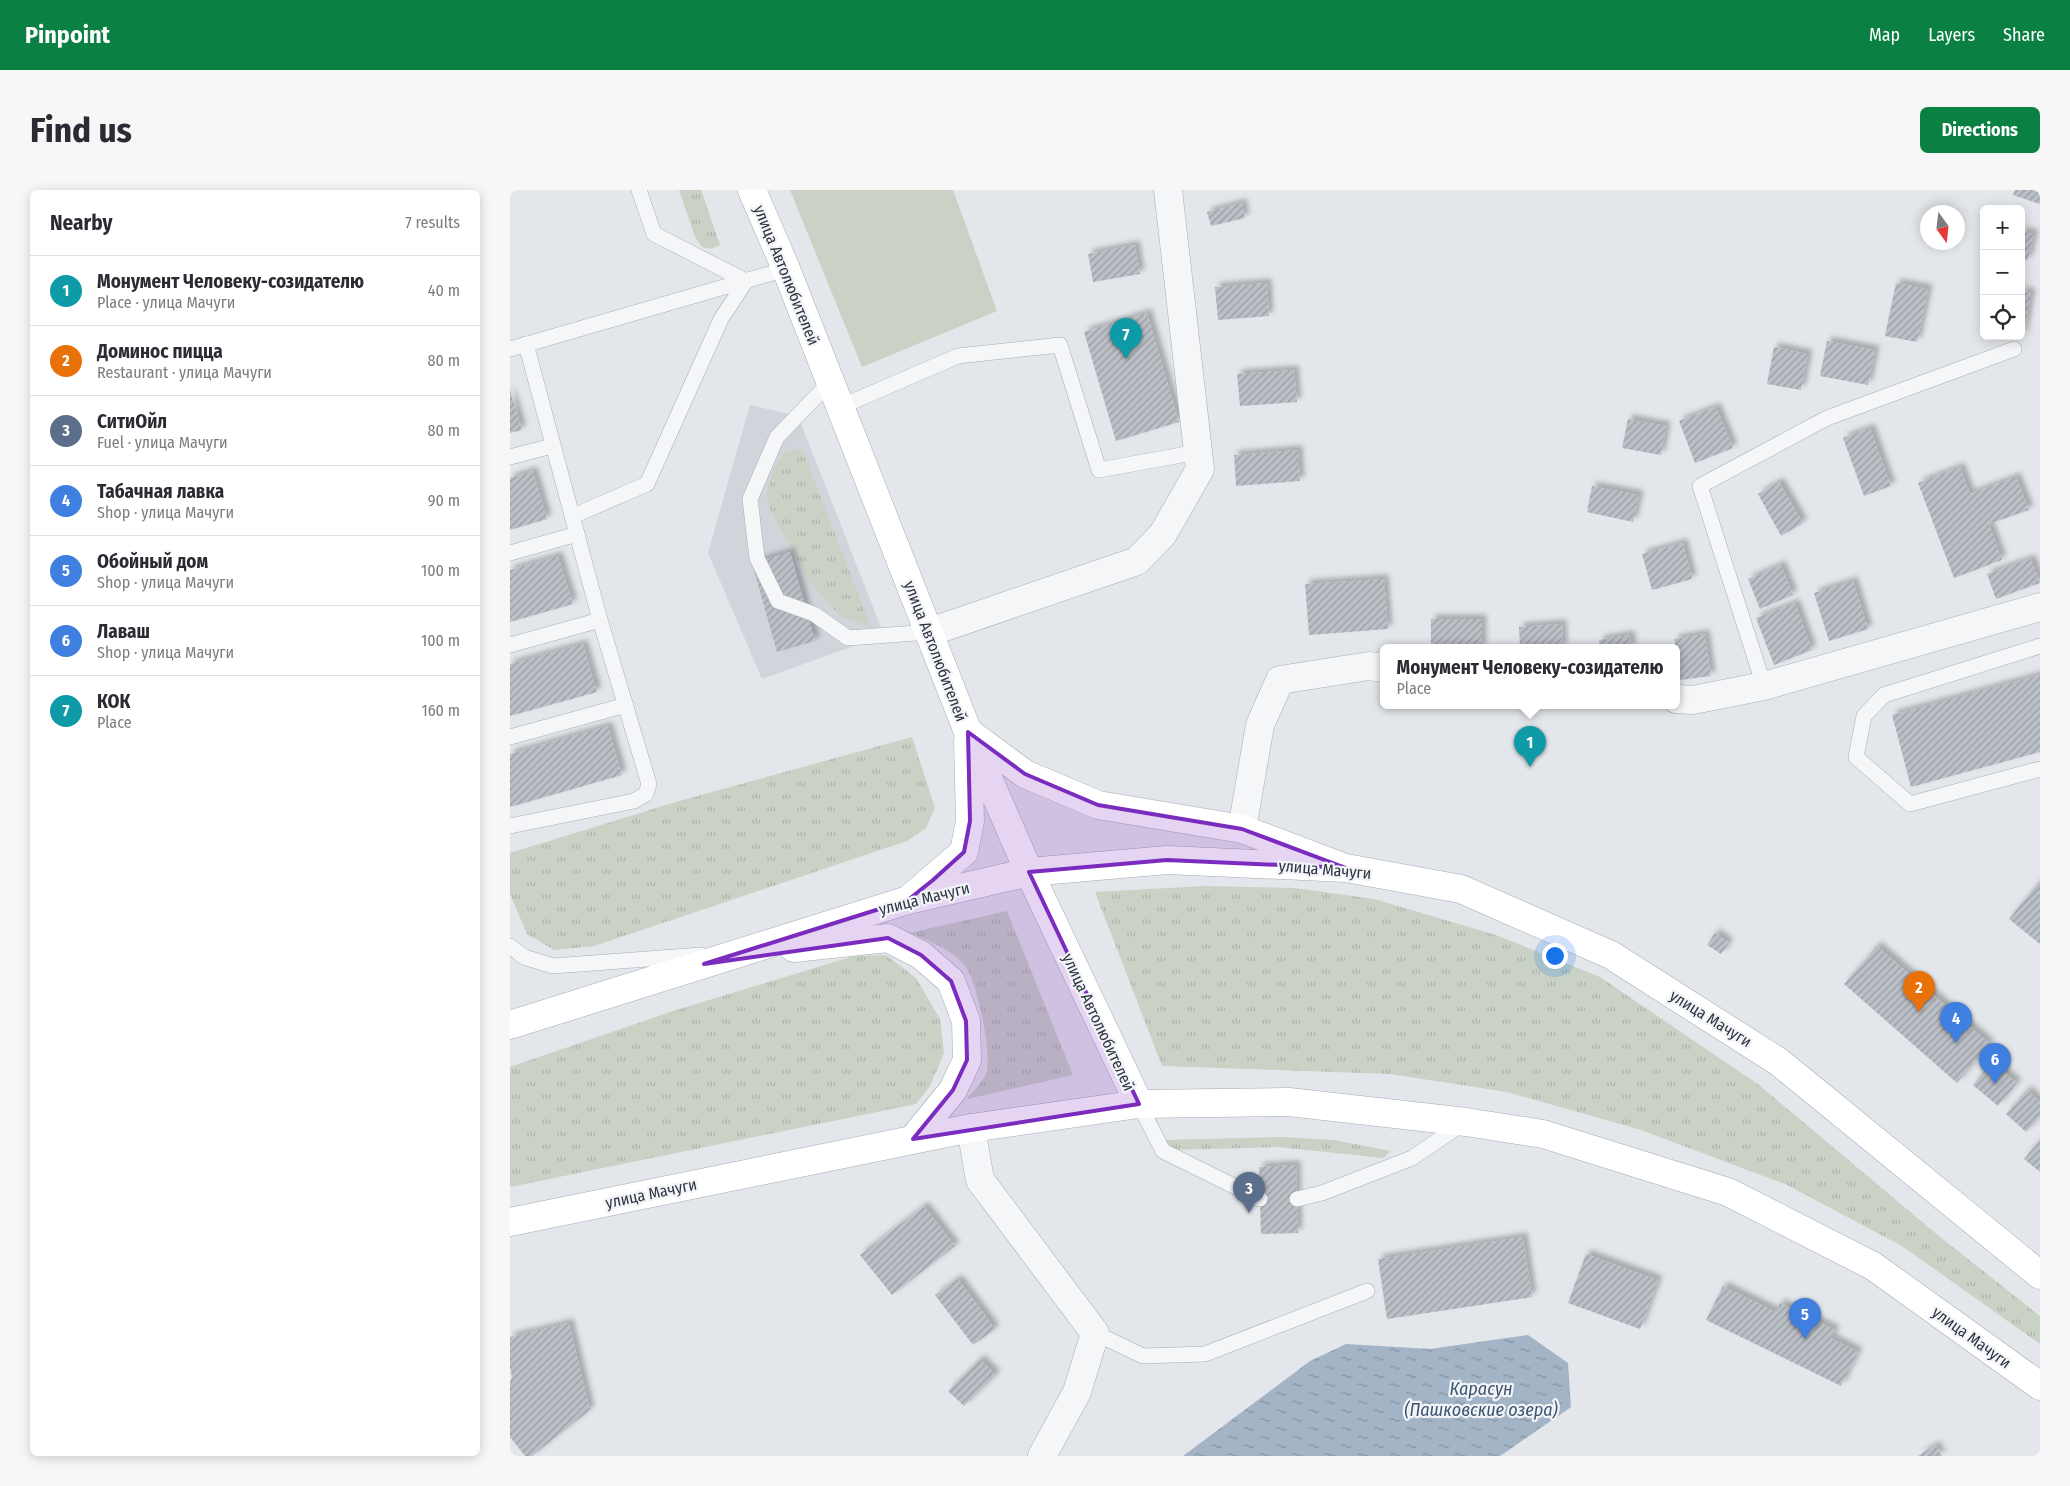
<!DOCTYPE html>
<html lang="en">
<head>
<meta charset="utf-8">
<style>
	:root { --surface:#fff; --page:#f7f7f7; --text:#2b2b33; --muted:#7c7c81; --line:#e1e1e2; --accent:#0b8043 }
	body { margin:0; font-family:"Fira Sans Condensed",sans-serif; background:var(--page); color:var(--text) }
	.controls { position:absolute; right:15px; top:15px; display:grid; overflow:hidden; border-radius:8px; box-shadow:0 2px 12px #0003 }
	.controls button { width:45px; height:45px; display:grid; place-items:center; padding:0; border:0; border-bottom:1px solid var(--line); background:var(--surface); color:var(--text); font:25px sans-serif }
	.compass { position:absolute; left:1410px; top:15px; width:45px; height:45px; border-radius:50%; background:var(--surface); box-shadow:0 2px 12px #0003; rotate:165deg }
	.you { position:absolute; left:1044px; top:765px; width:18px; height:18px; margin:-12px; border:4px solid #fff; border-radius:50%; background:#1a73e8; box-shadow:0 0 0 8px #1a73e833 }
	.badge { display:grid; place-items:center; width:32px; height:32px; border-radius:50%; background:var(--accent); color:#fff; font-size:16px; font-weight:700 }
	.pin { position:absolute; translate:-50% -41px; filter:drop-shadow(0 1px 2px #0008) }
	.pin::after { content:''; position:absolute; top:26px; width:18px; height:15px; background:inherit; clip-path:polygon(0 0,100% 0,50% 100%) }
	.popup { position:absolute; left:870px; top:454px; width:300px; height:65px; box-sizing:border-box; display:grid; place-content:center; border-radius:8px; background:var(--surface); filter:drop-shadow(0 1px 4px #0005); font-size:16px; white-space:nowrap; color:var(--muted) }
	.popup b { font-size:19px; color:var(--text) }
	.popup::after { content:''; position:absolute; left:50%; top:100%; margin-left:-10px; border:10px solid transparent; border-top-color:var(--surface) }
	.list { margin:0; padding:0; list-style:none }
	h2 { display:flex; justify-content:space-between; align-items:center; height:65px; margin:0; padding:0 20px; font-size:21px }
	h2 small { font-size:16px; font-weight:400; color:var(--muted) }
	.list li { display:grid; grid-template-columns:32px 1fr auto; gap:15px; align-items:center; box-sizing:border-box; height:70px; padding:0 20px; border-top:1px solid var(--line) }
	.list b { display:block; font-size:19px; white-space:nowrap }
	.list p { margin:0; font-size:16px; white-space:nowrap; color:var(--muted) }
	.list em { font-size:16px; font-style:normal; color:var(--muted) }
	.icon { flex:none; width:28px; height:28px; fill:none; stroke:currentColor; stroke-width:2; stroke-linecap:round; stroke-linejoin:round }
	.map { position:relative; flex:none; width:1530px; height:1266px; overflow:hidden; border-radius:8px }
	header { display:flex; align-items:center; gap:30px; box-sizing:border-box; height:70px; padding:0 25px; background:var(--accent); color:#fff }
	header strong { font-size:24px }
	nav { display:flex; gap:28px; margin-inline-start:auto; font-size:18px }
	.intro { display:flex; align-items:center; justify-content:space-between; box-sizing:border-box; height:120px; padding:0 30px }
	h1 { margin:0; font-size:35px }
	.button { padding:12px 22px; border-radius:8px; background:var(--accent); color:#fff; font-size:18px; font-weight:700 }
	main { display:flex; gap:30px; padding:0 30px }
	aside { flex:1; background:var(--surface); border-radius:8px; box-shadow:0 2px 12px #0003 }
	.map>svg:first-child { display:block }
	.built { fill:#d1d5db }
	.grass { fill:url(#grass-tufts) }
	.park { fill:#c9d2c5 }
	.water { fill:url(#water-ripples) }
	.building { fill:url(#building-hatch); filter:url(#shadow) }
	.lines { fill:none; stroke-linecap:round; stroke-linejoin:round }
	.lane-casing { stroke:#a9adb4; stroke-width:16 }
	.street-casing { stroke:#a9adb4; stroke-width:29 }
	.secondary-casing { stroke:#a9adb4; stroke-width:29 }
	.primary-casing { stroke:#a3abb4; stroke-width:29 }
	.lane { stroke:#f5f6f8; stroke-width:15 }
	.street { stroke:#f5f6f8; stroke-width:28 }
	.secondary { stroke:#fff; stroke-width:28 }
	.primary { stroke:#fff; stroke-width:28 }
	.marked { fill:#7b2cbf; fill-opacity:0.2; stroke:#7b2cbf; stroke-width:4; stroke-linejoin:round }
	.labels { text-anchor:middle; stroke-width:4.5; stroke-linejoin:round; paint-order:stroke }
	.street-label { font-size:16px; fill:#2d3440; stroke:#f2f4f7 }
	.water-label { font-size:18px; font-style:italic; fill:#3b5470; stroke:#f2f4f7 }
</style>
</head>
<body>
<header>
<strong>Pinpoint</strong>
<nav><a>Map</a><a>Layers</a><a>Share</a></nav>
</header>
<div class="intro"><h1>Find us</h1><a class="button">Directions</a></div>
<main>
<aside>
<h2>Nearby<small>7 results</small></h2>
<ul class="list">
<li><span class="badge" style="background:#0f9aa8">1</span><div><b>Монумент Человеку-созидателю</b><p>Place · улица Мачуги</p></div><em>40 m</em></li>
<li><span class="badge" style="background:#e8710a">2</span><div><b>Доминос пицца</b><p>Restaurant · улица Мачуги</p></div><em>80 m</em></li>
<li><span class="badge" style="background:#5c6f8a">3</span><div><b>СитиОйл</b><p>Fuel · улица Мачуги</p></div><em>80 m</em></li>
<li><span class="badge" style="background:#3f7fe0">4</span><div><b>Табачная лавка</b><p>Shop · улица Мачуги</p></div><em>90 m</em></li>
<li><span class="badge" style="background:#3f7fe0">5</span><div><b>Обойный дом</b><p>Shop · улица Мачуги</p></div><em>100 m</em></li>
<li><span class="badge" style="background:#3f7fe0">6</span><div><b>Лаваш</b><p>Shop · улица Мачуги</p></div><em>100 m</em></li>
<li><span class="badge" style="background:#0f9aa8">7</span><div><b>КОК</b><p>Place</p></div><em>160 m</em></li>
</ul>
</aside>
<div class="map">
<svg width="1530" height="1266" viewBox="0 0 1530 1266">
	<defs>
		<pattern id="grass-tufts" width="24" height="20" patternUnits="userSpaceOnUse" patternTransform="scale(1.25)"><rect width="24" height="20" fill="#c9d2c5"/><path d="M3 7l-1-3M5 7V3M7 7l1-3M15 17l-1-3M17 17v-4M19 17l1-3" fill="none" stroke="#adb5aa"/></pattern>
		<pattern id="water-ripples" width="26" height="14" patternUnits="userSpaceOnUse" patternTransform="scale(1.25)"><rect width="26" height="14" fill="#a2b4c5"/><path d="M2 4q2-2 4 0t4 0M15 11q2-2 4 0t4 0" fill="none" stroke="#8493a1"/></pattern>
		<pattern id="building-hatch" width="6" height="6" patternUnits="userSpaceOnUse" patternTransform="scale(1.25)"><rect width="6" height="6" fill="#bbbfc6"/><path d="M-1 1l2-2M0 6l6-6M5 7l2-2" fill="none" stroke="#989ca2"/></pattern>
		<filter id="shadow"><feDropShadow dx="4.5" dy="-4.5" stdDeviation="2.5" flood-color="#0004"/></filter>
	</defs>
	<rect width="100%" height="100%" fill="#e3e6ea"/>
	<polygon class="built" points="240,215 288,226 374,445 252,489 198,363"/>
	<g class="grass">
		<polygon points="169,0 191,0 210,55 200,59 192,57 185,47"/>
		<polygon points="292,259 361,437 330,426 300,392 262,323 256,306 263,279 275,262"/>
		<polygon points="402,547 425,618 416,638 397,651 84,756 44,760 17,744 0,704 0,663 169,611"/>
		<polygon points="695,696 785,698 864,709 986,745 1090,787 1249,895 1430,1047 1530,1126 1530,1154 1392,1056 1275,994 1131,940 997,902 880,884 652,876 585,702"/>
		<path d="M497,721L563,885L457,909C463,901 472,893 476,884C483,867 467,790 455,776C443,760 418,750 399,743Z"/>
		<polygon points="376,765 406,788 430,829 434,863 420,896 406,914 0,997 0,877 163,821 344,766"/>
		<polygon points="773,947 824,950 881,961 873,968 768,957 659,960 652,950"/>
	</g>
	<polygon class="park" points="280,0 443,0 487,121 352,177"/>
	<polygon class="water" points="1018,1145 1058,1173 1061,1217 990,1266 673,1266 800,1171 836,1154 920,1159"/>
	<g class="building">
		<polygon points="1505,0 1530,0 1530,14 1503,5"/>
		<polygon points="732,13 735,28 701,36 697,22"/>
		<polygon points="1511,41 1524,44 1518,70 1511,69"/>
		<polygon points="625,55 630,84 583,92 578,64"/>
		<polygon points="757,93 759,126 708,130 705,97"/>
		<polygon points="1386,93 1418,99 1407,152 1375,146"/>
		<polygon points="1511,101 1521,103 1513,146 1511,146"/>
		<polygon points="637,123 669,232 606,251 574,142"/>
		<polygon points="1317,151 1365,160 1358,195 1310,186"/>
		<polygon points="1264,157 1298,164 1291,200 1257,194"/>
		<polygon points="784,180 787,212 730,216 727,184"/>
		<polygon points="0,200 12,240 0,243"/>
		<polygon points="1206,217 1223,258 1185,273 1169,231"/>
		<polygon points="1118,229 1156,236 1151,265 1112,258"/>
		<polygon points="1360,238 1381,296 1354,306 1333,248"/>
		<polygon points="788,260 790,291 726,296 724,265"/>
		<polygon points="1450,277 1460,304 1506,287 1519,320 1479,334 1492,370 1444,388 1408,293"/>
		<polygon points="23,281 37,329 0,340 0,288"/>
		<polygon points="1269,292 1293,333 1271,346 1248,304"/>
		<polygon points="1082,296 1129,305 1123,332 1077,322"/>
		<polygon points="1173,353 1182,389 1142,400 1132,364"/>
		<polygon points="280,362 305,451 267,462 242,373"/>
		<polygon points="48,366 63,414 0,432 0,380"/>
		<polygon points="1521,369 1530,393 1486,409 1477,384"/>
		<polygon points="1271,375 1283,405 1250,419 1238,389"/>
		<polygon points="874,389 878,439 799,445 795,394"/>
		<polygon points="1343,391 1358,439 1319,451 1304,403"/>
		<polygon points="1285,413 1302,460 1264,475 1246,428"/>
		<rect x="921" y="429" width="51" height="29"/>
		<polygon points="1052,434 1053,458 1010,458 1009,437"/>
		<polygon points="1195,444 1201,486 1170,490 1164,449"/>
		<polygon points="1120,445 1122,458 1090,458 1089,450"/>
		<polygon points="73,454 87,502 0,526 0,474"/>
		<polygon points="1530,485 1530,562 1401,597 1382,525"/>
		<polygon points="98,536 112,585 0,617 0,564"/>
		<polygon points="1530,691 1530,754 1499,729"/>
		<polygon points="1205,743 1219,753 1211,764 1197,755"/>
		<polygon points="1367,756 1480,854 1447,893 1334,794"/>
		<polygon points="1482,872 1507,893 1488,916 1463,895"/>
		<polygon points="1517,900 1530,912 1530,926 1516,942 1496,924"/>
		<polygon points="1530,950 1530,982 1514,969"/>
		<polygon points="786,975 788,1043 751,1044 749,977"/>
		<polygon points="414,1016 445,1056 382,1105 350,1065"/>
		<polygon points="1013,1047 1022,1107 877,1129 868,1069"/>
		<polygon points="1076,1064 1148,1090 1130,1139 1058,1113"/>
		<polygon points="448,1089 485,1139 463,1155 425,1105"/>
		<polygon points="1213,1096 1266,1122 1270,1113 1325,1140 1321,1148 1348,1162 1331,1196 1196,1130"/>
		<polygon points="59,1133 80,1220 22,1266 15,1266 0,1247 0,1192 2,1187 0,1178 0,1147"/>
		<polygon points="470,1169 486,1185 454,1216 438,1201"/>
		<polygon points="1425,1255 1432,1266 1408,1266"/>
	</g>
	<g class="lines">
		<g class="lane-casing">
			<g id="lane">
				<polyline points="129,0 144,44 236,91"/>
				<polyline points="0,159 276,79"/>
				<polyline points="320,192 267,247 240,309 247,368 268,411 304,424 338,448 420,442"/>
				<polyline points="330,217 448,166 550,155 589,280 688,262"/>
				<polyline points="0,267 42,256"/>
				<polyline points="63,326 137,294 211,129 236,91"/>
				<polyline points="0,363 67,344"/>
				<polyline points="0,455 90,430"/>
				<polyline points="1530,456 1374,505 1354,526 1346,567 1400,614 1530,579"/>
				<polyline points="1254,496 1190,296 1317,228 1504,159"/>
				<polyline points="0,547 116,515"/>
				<polyline points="0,636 124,611 136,604 139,594 90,430 16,154"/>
				<polyline points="0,756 14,767 43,776 191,765"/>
				<polyline points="629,914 653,961 750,1009"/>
				<polyline points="787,1009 812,1003 902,968 955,932"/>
				<polyline points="585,1143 633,1166 695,1164 857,1101"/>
			</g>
		</g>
		<g class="street-casing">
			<g id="street">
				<polyline points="420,442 627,371 653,344 690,279 658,0"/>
				<polyline points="1166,509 1183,510 1254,496 1530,417"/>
				<polyline points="732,639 750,535 770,490 859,476 874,478"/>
				<polyline points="461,938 470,990 585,1143 567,1202 532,1266"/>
			</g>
		</g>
		<g class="secondary-casing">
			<g id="secondary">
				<polyline points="242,0 276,79 458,542 519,682 629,914"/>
				<polyline points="461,544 515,584 588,615 732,639 830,676"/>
				<polyline points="398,710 454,662 460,631 458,551"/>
			</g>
		</g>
		<g class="primary-casing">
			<g id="primary">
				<polyline points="284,758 378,748 411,765 441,791 456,831 457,870 443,900 403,949"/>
				<polyline points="0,835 398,710 519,682 657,670 836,678 951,699 1101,765 1269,872 1530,1085"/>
				<polyline points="0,1032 461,938 629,914 779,912 956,932 1033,944 1218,1002 1363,1076 1530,1196"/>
			</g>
		</g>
		<use href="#lane" class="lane"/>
		<use href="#street" class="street"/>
		<use href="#secondary" class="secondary"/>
		<use href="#primary" class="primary"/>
	</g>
	<path class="marked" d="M458,542L515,584L588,615L732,639L836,678L657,670L519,682L629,914L403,949L443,900L457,870L456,831L441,791L411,765L378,748L194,774L398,710L423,690L454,662L460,631Z"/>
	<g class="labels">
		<g class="street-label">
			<text transform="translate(277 85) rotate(68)" y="6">улица Автолюбителей</text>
			<text transform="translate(426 461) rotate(69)" y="6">улица Автолюбителей</text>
			<text transform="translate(815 679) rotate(5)" y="6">улица Мачуги</text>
			<text transform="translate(414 708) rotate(-14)" y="6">улица Мачуги</text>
			<text transform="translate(1201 828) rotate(32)" y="6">улица Мачуги</text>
			<text transform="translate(589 832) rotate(65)" y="6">улица Автолюбителей</text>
			<text transform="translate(141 1003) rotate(-12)" y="6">улица Мачуги</text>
			<text transform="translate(1462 1147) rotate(36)" y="6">улица Мачуги</text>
		</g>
		<g class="water-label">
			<text x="971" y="1205">Карасун<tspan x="971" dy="21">(Пашковские озера)</tspan></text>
		</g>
	</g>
</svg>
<div class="controls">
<button>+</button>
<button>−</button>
<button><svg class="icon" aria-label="locate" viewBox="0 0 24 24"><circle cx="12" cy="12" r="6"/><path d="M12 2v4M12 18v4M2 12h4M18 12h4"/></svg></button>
</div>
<svg class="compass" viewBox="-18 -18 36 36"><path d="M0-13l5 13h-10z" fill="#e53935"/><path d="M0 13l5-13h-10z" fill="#7c7c81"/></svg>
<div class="you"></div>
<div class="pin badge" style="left:1020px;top:577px;background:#0f9aa8">1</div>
<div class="popup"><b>Монумент Человеку-созидателю</b>Place</div>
<div class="pin badge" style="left:1409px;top:822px;background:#e8710a">2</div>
<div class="pin badge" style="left:739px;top:1023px;background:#5c6f8a">3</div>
<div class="pin badge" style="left:1446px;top:853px;background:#3f7fe0">4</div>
<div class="pin badge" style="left:1295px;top:1149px;background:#3f7fe0">5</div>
<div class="pin badge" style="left:1485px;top:894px;background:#3f7fe0">6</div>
<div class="pin badge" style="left:616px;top:169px;background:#0f9aa8">7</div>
</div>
</main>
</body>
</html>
